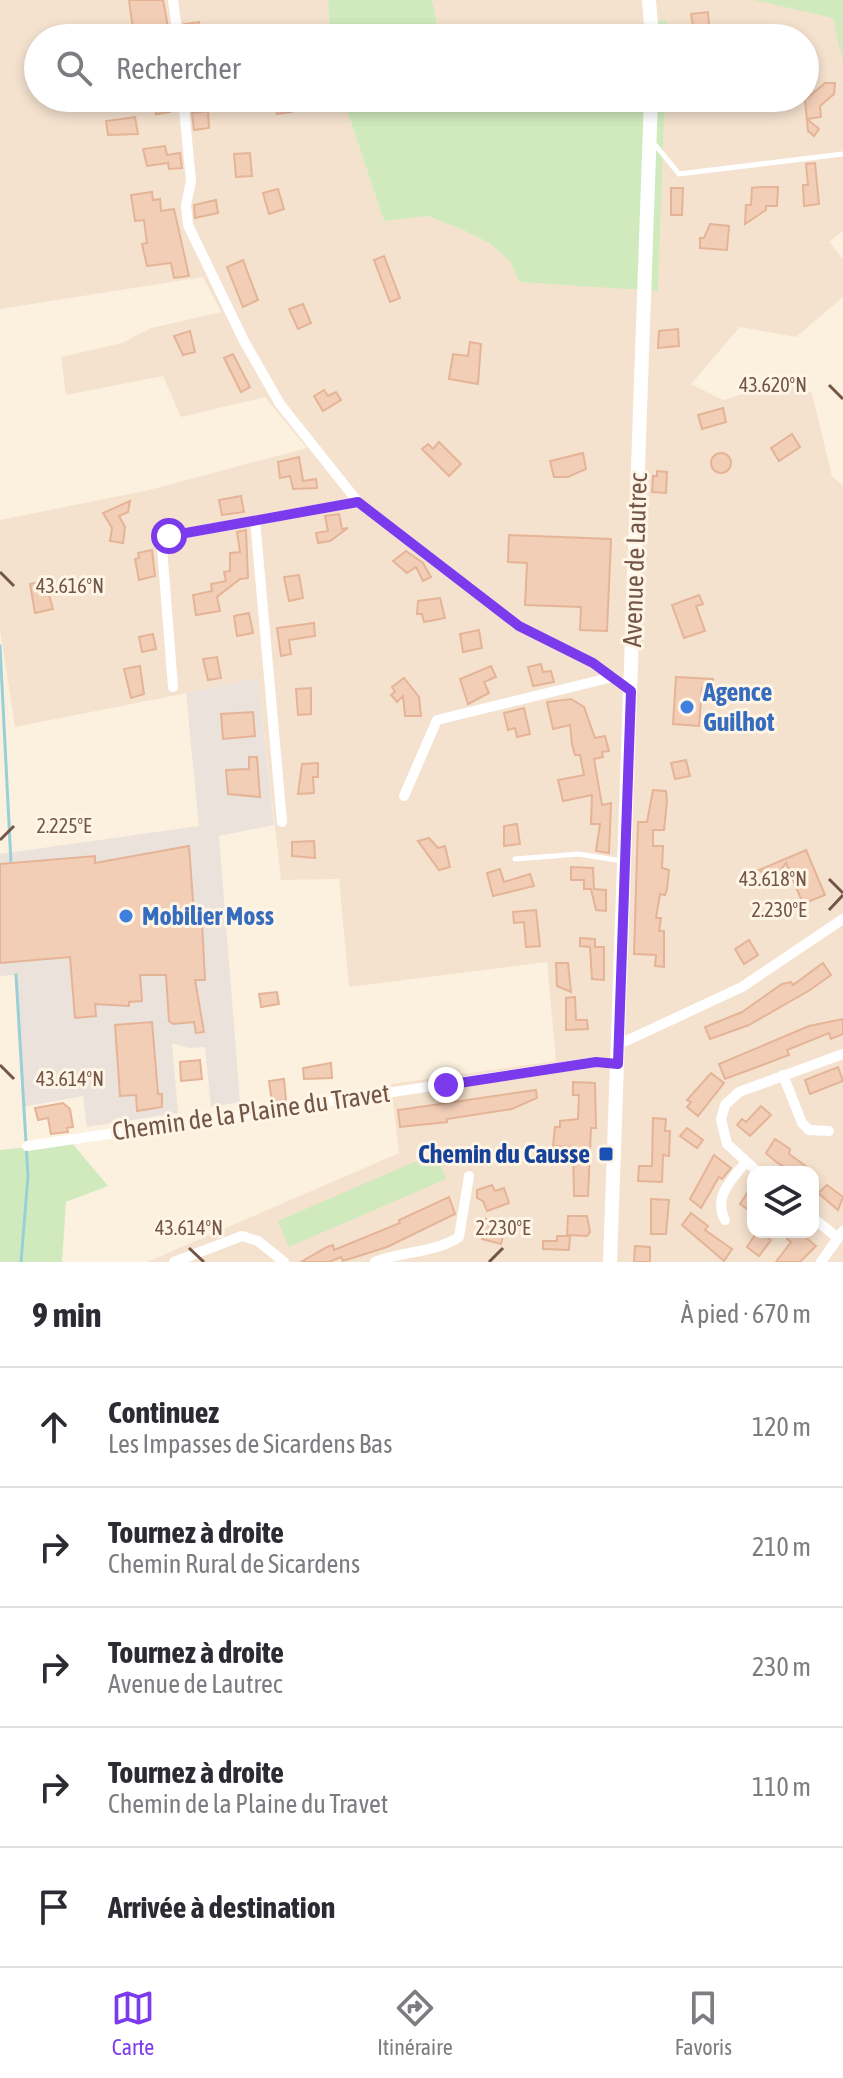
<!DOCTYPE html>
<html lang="fr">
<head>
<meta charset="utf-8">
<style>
	:root { --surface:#fff; --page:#f7f7f7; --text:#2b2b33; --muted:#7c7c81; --line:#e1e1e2; --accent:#7c3aed }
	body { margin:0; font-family:"Asap Condensed",sans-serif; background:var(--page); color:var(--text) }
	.controls { position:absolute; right:24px; bottom:24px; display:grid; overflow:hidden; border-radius:16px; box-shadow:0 4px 12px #0003 }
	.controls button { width:72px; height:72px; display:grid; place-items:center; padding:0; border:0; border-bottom:2px solid var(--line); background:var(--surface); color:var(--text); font:40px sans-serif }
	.stop { position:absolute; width:24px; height:24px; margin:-18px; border:6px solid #7c3aed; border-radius:50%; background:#fff }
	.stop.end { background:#7c3aed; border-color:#fff; box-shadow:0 2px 8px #0008 }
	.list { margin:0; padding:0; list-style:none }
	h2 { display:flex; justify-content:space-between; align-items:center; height:104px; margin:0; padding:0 32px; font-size:34px }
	h2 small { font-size:26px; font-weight:400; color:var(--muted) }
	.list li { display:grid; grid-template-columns:52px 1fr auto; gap:24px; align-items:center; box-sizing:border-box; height:120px; padding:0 32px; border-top:2px solid var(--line) }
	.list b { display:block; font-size:30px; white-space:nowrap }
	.list p { margin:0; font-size:26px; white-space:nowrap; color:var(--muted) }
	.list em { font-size:26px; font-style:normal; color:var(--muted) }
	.icon { flex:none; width:44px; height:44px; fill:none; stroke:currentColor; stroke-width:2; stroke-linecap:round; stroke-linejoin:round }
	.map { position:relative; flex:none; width:843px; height:1262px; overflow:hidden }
	.search { position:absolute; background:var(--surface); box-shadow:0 4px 12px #0003; left:24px; right:24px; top:24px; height:88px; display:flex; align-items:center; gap:20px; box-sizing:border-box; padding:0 28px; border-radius:44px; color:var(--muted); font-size:30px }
	.sheet { height:704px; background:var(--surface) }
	nav { display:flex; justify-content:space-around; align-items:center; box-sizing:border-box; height:112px; border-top:2px solid var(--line); background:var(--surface); font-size:22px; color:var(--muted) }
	nav a { display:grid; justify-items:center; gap:4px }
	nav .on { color:var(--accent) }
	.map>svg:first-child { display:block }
	.residential { fill:#f4e2ce; fill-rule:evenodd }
	.industrial { fill:#eae2db }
	.green { fill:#d0eabe }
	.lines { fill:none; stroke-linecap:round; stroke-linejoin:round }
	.stream { stroke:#9acfd8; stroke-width:3 }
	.building { fill:#f2ceb7; stroke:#e5b497; stroke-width:2 }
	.service { stroke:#fff; stroke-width:5 }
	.minor { stroke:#fff; stroke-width:10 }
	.secondary { stroke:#fff; stroke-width:14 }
	.route { stroke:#7c3aed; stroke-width:10 }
	.ticks { fill:none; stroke:#735647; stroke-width:3 }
	.shop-dot { fill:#3f7fe0; stroke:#fff5e6; stroke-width:3 }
	.transit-dot { fill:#1a4fb4; stroke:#fff5e6; stroke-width:3 }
	.labels { text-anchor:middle; stroke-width:6; stroke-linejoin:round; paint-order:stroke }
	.street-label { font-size:26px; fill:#735647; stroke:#fff5e6 }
	.shop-label { font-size:26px; font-weight:bold; fill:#366cbe; stroke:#fff5e6; text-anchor:start }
	.transit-label { font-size:26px; font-weight:bold; fill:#164399; stroke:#fff5e6; text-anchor:end }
	.ticks-label { font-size:20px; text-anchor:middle; fill:#735647; stroke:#fff5e6; stroke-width:6; stroke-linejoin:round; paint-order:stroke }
</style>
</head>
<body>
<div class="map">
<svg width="843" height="1262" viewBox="0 0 843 1262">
	<rect width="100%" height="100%" fill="#fcf1df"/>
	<path class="residential" d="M0,0H328L330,38H38V98H343L384,221L428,216L461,229L489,243L510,261L519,282L658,290L665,98H805V38H666V20L534,38H440L432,0H843V231L829,242L843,259V297L796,337L740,327L691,384L723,400L781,382L812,393L832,476L843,486V1262H147L399,1153L391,1084L556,1061L547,962L349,987L339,879L281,880L258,679L15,727L0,630V520L149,490L307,448L265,397L181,417L163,376L66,395L61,357L122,343L151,328L221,312L203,277L0,309ZM753,1172H813V1232H753Z"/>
	<polygon class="industrial" points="258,678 274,825 219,836 240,1102 211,1107 205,1047 188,1048 172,1043 178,1113 87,1127 83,1096 23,1107 16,975 0,976 0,854 199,826 186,693"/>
	<g class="green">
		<polygon points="328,0 432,0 440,38 330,38"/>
		<polygon points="754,0 843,0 843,63 833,18"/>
		<polygon points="667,20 666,38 534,38"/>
		<polygon points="343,98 665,98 658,291 519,282 510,261 489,243 461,229 428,216 384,221"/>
		<polygon points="72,1143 108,1186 66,1202 62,1262 0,1262 0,1150"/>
		<polygon points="435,1153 446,1179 289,1247 278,1221"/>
	</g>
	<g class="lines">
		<g class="stream">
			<polyline points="0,646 11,863"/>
			<polyline points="16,975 28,1176 21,1262"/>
		</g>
	</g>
	<g class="building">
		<polygon points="129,0 163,0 170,38 152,38 151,27 133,30"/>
		<polygon points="708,12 710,38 695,38 691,14"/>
		<polygon points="199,22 201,38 186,38 184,24"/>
		<polygon points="825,83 835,83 834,94 820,106 821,117 807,119 819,129 814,136 808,131 805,100"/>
		<polygon points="154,98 168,98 170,112 156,114"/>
		<polygon points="275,98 290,98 292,112 277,114"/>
		<polygon points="208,111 209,128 194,130 192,113"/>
		<polygon points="135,117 138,134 108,135 106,121"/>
		<polygon points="165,146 167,155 180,153 182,168 169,169 168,163 147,166 143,149"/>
		<polygon points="250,153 252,176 236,177 234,154"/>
		<polygon points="815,163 819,204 804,206 803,185 808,185 806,164"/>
		<polygon points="761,187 778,187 777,206 766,206 766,210 745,224 746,205 751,205 752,188"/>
		<polygon points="671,188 683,188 682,215 671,215"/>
		<polygon points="278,189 284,209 269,214 263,193"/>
		<polygon points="152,192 153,200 160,199 161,211 174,209 189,276 174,278 171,263 147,266 142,244 147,243 144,220 135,221 131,195"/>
		<polygon points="216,200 218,213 195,218 194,205"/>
		<polygon points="710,224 729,226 727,250 700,248 700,238 704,238"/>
		<polygon points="384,256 400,298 390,302 374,260"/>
		<polygon points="243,260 258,300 243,307 227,267"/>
		<polygon points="303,304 311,323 298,329 289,309"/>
		<polygon points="678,329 679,346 658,348 659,331"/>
		<polygon points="190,331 195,352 183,355 174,336"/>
		<polygon points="470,342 481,344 478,384 449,379 453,354 468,356"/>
		<polygon points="233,354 250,387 241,392 224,358"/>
		<polygon points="324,390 328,396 336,392 341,400 323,411 314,396"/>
		<polygon points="723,408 726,422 702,429 698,415"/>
		<polygon points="792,434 800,447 779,461 771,448"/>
		<polygon points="439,442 461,464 449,476 422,449 428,444 433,449"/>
		<polygon points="583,453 586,469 568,477 554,477 550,461"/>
		<circle cx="721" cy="463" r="10"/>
		<polygon points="299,457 303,481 316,479 317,488 293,489 290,476 280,478 278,462"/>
		<polygon points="657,471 667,472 666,493 652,492 653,476 657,476"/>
		<polygon points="241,496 244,512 222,515 219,500"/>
		<polygon points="130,501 128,512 119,516 125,527 123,543 110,541 112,528 103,513"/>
		<polygon points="339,514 342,529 348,528 330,541 318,543 316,533 328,531 325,516"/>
		<polygon points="246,530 248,578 240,579 217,597 220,611 196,615 193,595 212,591 211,584 226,581 224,572 230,571 230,553 240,552 237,532"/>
		<polygon points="509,535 611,539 607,631 580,630 581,607 525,605 527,563 508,562"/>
		<polygon points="152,550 155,576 139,580 135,559 139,558 138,553"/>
		<polygon points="406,551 423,563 431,577 423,581 416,567 407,573 393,561"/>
		<polygon points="299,575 303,598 289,601 284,577"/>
		<polygon points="45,581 53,609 35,613 30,584"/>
		<polygon points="699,595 703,604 696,606 705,631 684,638 672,605"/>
		<polygon points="440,598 445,618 424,622 422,614 417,614 418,601"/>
		<polygon points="249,613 253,633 237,636 234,616"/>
		<polygon points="314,623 315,636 289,640 291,654 281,656 277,628"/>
		<polygon points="479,630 482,648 463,652 460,634"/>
		<polygon points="153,634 156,649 142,652 139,637"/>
		<polygon points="217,657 221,678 208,680 203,659"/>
		<polygon points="541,664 543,672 551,671 554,682 533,686 528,667"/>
		<polygon points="140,666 144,694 131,698 124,669"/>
		<polygon points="491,666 496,677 484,682 489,693 468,704 460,679"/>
		<polygon points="676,677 713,679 713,689 702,688 699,726 673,724"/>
		<polygon points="404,678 419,697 421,716 405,716 403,696 397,702 391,695 395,692 392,687"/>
		<polygon points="311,688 311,714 298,715 296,689"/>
		<polygon points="571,699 584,707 595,738 605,736 609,751 602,752 603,757 594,759 602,805 611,803 609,853 596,851 600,824 591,824 592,795 563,801 558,780 584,775 580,755 575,755 572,744 570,725 553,729 547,702"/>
		<polygon points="524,708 530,734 517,737 515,728 508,730 504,713"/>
		<polygon points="253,712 255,736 223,739 221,714"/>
		<polygon points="249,757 257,757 260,797 228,794 226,770 249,769"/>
		<polygon points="686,760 690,776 675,779 671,763"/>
		<polygon points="318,763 318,777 313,777 314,793 298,794 302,764"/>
		<polygon points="653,790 666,791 667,801 664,830 653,830 653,846 663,846 662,868 669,870 667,889 665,895 660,894 656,918 661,918 659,931 664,931 664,967 655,966 656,955 634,954 638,822 647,822"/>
		<polygon points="517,824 520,844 504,846 504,826"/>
		<polygon points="429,838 438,848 445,846 450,867 439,870 418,841"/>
		<polygon points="314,841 315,858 292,856 292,842"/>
		<polygon points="189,846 193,901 197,922 202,922 205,980 195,980 204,1032 196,1033 194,1022 173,1024 169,1021 166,975 140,975 142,1001 129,1002 129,1006 95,1004 96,1016 75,1018 70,957 0,963 0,864 95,856 95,863"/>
		<polygon points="806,850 825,895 803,904 786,863 773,880 759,870"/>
		<polygon points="571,867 593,868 594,889 606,890 606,911 596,910 591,889 584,889 584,880 571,880"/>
		<polygon points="500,869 504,882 530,874 534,886 493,896 487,873"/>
		<polygon points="536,910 540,946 526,947 524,922 514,923 513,912"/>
		<polygon points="580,938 595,939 595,947 604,947 604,980 592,979 590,947 580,946"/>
		<polygon points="749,940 758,955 744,964 735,949"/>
		<polygon points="556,963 568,963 571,992 557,986"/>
		<polygon points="823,963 831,975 810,990 749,1025 710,1039 705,1027 742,1012 782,984 791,982 793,985"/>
		<polygon points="277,992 279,1004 261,1007 259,994"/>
		<polygon points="575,997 576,1020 587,1020 588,1029 566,1030 566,998"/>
		<polygon points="843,1019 843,1034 831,1039 829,1033 787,1050 789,1055 725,1079 719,1064 809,1026"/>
		<polygon points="152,1022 158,1094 162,1094 162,1107 137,1111 136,1095 120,1096 115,1025"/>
		<polygon points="200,1060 202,1079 181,1081 180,1062"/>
		<polygon points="331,1063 332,1078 304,1079 303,1068"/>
		<polygon points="838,1067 843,1081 810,1094 805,1080"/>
		<polygon points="711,1073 724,1083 698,1116 687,1107 691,1102 687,1100"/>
		<polygon points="284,1079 286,1100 272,1102 269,1081"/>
		<polygon points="573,1082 595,1083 596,1128 591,1128 588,1196 574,1196 573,1147 553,1146 555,1127 560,1127 560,1121 578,1119 579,1095 573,1095"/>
		<polygon points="536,1090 537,1098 512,1109 447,1119 447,1122 400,1127 398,1110"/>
		<polygon points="63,1103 70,1109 73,1127 67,1128 68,1132 51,1134 48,1118 38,1120 35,1108"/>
		<polygon points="761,1106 771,1115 750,1136 737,1125 742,1119 746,1122"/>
		<polygon points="653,1118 666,1119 665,1131 670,1131 669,1156 663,1155 662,1182 638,1181 639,1166 652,1166"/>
		<polygon points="687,1128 703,1140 697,1148 680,1136"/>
		<polygon points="775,1139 790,1149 789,1154 814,1172 793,1172 776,1162 766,1153"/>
		<polygon points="714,1155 731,1168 722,1179 719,1177 701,1208 690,1199"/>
		<polygon points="753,1184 753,1213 740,1204"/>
		<polygon points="492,1185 495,1191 504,1188 509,1203 487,1211 483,1201 477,1198 477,1190"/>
		<polygon points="827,1185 843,1197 838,1210 818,1193"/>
		<polygon points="449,1197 455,1214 387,1247 343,1261 341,1257 329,1262 301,1262 327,1247 333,1245 334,1250 400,1223 399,1220"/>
		<polygon points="651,1199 669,1200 666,1234 651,1234"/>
		<polygon points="691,1213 708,1226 705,1230 732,1249 724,1261 682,1225"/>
		<polygon points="568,1216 587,1216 590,1232 587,1236 567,1235"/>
		<polygon points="486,1219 506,1223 501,1244 482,1239"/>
		<polygon points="757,1232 771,1240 759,1256 747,1247"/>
		<polygon points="792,1232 799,1232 816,1246 800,1262 776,1262 791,1242 787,1239"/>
		<polygon points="557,1236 570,1236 569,1250 543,1249 543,1241 557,1241"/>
		<polygon points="635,1246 650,1247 650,1262 634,1262"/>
	</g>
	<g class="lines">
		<g class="service">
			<polyline points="652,141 679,174 843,154"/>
			<polyline points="515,859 579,854 622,861"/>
		</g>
		<g class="minor">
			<polyline points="173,0 178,38"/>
			<polyline points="183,98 191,181 186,205 188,225 244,341 280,404 358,502 519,626 593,663 631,691"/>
			<polyline points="255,520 282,822"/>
			<polyline points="173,687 162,548 169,536 358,502"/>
			<polyline points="404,796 437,720 613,677"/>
			<polyline points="619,1041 626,1041 742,987 843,919"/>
			<polyline points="783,1075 802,1123 809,1130 829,1131"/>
			<polyline points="27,1146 596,1062 618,1064"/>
			<polyline points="758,1172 727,1144 721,1119 725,1105 739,1092 843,1054"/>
			<polyline points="813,1218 838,1238"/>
			<path d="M725,1220C713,1197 731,1180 746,1162"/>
			<polyline points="174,1262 242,1236 258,1241 284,1262"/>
			<path d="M375,1262C402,1251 435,1253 459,1237L469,1176"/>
			<polyline points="821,1262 843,1231"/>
		</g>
		<g class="secondary">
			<polyline points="649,0 652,38"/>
			<polyline points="610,1262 651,98"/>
		</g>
	</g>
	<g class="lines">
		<polyline class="route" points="169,536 358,502 519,626 593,663 631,691 618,1064 596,1062 446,1085"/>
	</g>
	<path class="ticks" d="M829,385L843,399M0,572L14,586M0,840L14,826M829,879L843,893M829,910L843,895M0,1065L14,1079M189,1248L204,1262M489,1262L503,1248"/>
	<g class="shop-dot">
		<circle cx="687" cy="707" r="8"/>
		<circle cx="126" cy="916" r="8"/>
	</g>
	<rect class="transit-dot" x="598" y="1146" width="16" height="16" rx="4"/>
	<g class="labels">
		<g class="street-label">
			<text transform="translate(635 560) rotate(-88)" y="9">Avenue de Lautrec</text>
			<text transform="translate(251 1112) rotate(-8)" y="9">Chemin de la Plaine du Travet</text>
		</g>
		<g class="shop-label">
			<text x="703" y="701">Agence<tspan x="703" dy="30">Guilhot</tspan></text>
			<text x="142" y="925">Mobilier Moss</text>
		</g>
		<g class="transit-label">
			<text x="590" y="1163">Chemin du Causse</text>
		</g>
	</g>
	<g class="ticks-label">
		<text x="773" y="392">43.620°N</text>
		<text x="70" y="593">43.616°N</text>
		<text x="64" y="833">2.225°E</text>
		<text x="773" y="886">43.618°N</text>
		<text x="779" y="917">2.230°E</text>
		<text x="70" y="1086">43.614°N</text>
		<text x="503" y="1235">2.230°E</text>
		<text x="189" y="1235">43.614°N</text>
	</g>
</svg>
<div class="controls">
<button><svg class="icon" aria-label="layers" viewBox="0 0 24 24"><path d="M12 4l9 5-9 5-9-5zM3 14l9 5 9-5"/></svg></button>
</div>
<div class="stop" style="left:169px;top:536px"></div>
<div class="stop end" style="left:446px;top:1085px"></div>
<div class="search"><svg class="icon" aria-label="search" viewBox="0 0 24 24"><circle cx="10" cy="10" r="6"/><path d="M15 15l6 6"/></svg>Rechercher</div>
</div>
<section class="sheet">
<h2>9 min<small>À pied · 670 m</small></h2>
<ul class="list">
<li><svg class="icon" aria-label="ahead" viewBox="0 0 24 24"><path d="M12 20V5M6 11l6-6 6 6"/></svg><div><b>Continuez</b><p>Les Impasses de Sicardens Bas</p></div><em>120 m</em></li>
<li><svg class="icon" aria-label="right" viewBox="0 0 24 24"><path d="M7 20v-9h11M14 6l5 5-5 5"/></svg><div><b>Tournez à droite</b><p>Chemin Rural de Sicardens</p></div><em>210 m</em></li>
<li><svg class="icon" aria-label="right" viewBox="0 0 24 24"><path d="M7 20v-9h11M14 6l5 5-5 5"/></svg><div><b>Tournez à droite</b><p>Avenue de Lautrec</p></div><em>230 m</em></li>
<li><svg class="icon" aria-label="right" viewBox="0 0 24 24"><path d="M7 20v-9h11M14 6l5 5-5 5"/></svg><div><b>Tournez à droite</b><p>Chemin de la Plaine du Travet</p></div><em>110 m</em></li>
<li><svg class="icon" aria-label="arrive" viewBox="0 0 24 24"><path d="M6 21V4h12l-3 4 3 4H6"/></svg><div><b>Arrivée à destination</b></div></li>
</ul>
</section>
<nav>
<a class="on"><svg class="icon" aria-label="map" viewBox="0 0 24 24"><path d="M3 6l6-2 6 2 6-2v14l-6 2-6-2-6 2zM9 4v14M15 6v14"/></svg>Carte</a>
<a><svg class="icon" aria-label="directions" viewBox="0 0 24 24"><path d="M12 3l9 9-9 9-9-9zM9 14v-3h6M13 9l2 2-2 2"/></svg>Itinéraire</a>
<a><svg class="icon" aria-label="saved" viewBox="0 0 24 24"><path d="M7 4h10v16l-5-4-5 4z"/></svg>Favoris</a>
</nav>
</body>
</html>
